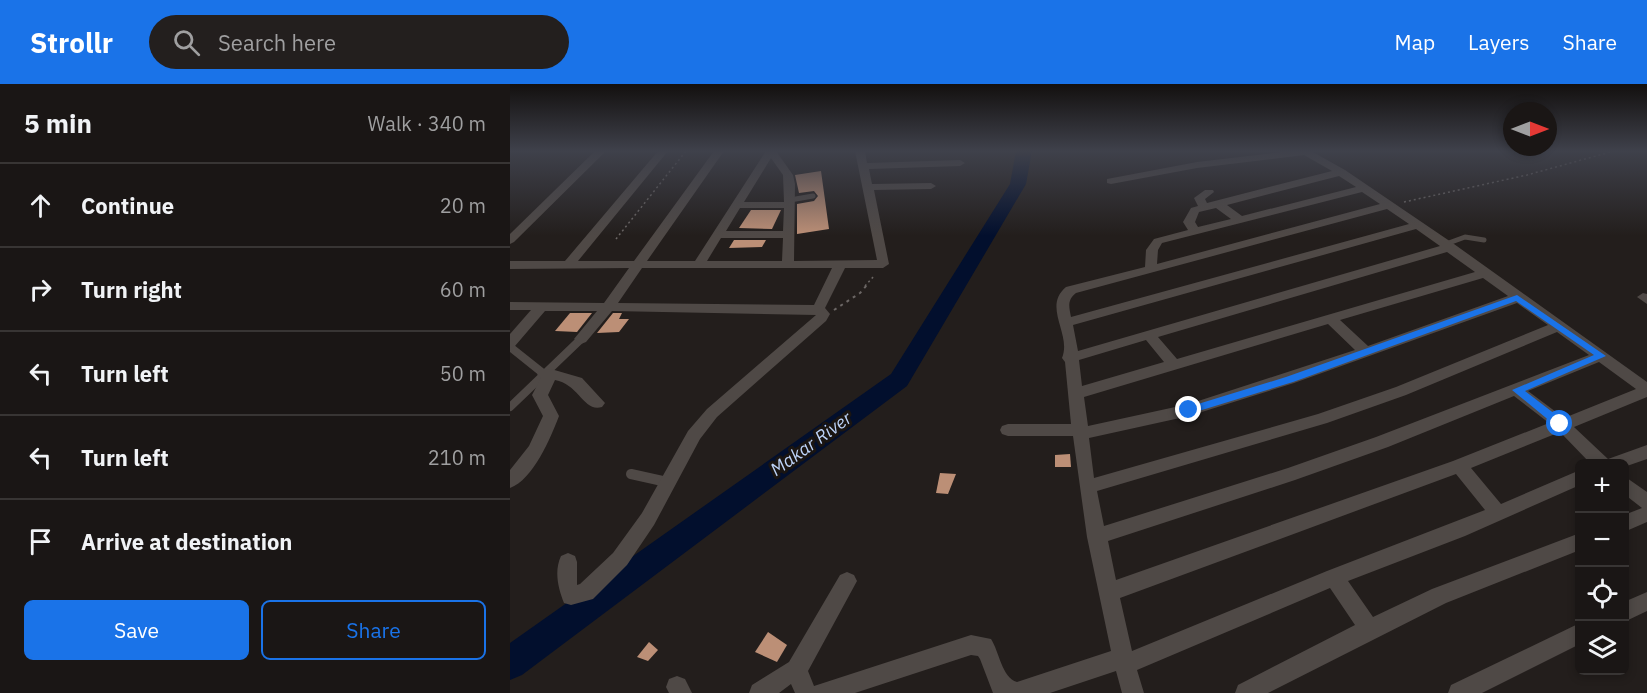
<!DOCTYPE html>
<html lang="en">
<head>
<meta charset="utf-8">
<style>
	:root { --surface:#1a1615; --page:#231f1e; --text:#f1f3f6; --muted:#9f9fa0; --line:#383534; --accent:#1a73e8 }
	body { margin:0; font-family:"IBM Plex Sans",sans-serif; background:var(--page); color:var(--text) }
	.controls { position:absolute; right:18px; bottom:18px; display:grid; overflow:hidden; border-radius:9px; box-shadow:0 3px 9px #0003 }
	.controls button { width:54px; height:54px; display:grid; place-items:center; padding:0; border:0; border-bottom:2px solid var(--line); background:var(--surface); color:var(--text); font:30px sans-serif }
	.compass { position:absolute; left:993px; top:18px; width:54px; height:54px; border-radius:50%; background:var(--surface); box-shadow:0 3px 9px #0003; rotate:90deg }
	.stop { position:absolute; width:18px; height:18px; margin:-14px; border:4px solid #1a73e8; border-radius:50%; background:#fff }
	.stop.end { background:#1a73e8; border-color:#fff; box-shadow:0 2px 6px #0008 }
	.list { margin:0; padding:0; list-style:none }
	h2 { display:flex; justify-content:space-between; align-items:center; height:78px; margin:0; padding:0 24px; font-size:26px }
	h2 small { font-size:20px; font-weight:400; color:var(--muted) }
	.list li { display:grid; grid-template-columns:39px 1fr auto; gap:18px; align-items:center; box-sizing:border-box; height:84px; padding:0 24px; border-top:2px solid var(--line) }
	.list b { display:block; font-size:22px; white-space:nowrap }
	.list em { font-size:20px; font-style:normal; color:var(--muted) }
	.actions { display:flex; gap:12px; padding:18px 24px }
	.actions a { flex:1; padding:14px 0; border:2px solid var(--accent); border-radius:9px; text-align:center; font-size:21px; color:var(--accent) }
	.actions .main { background:var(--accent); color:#fff }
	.icon { flex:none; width:33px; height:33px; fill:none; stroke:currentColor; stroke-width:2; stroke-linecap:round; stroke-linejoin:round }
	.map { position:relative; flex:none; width:1137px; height:609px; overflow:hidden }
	header { display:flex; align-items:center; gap:36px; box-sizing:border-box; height:84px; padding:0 30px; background:var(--accent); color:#fff }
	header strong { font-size:28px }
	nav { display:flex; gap:33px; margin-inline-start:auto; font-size:21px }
	.search { width:420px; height:54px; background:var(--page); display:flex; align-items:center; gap:15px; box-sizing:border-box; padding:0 21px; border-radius:33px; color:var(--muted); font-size:22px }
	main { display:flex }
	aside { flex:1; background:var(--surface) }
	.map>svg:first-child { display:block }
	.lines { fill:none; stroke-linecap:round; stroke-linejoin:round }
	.river { fill:#020f2d; fill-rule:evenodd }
	.building { fill:#bc8f76 }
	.path-far1 { stroke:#6c6765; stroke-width:1.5; stroke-dasharray:2 3; stroke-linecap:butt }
	.path { stroke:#6c6765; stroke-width:2; stroke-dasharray:3 4.5; stroke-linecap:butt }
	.lane-far2 { stroke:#4f4946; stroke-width:5 }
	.lane-far1 { stroke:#4f4946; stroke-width:8 }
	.lane { stroke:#4f4946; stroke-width:10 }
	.street { fill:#4f4946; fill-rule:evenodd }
	.route { fill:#1a73e8 }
	.labels { text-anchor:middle; stroke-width:6; stroke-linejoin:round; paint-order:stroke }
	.water-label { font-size:18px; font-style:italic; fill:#bdd3f8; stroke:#1a1512 }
</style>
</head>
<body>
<header>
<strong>Strollr</strong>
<div class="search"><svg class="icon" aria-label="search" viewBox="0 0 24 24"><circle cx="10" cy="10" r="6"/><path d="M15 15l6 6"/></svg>Search here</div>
<nav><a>Map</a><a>Layers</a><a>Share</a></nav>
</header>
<main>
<aside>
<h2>5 min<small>Walk · 340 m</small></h2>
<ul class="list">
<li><svg class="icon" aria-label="ahead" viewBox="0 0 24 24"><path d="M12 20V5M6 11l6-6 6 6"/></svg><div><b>Continue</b></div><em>20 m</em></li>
<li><svg class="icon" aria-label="right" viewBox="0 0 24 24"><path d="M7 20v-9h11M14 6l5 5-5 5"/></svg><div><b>Turn right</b></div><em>60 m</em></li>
<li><svg class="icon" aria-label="left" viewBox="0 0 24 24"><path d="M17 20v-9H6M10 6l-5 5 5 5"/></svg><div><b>Turn left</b></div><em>50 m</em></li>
<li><svg class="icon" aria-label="left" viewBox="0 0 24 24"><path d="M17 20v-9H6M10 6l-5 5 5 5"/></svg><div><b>Turn left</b></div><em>210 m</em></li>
<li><svg class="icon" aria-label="arrive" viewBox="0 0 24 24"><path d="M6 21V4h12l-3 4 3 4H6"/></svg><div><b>Arrive at destination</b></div></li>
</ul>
<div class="actions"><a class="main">Save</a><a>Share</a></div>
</aside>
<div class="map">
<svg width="1137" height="609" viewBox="0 0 1137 609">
	<rect width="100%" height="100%" fill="#231e1c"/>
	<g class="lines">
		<polygon class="river" points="506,67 522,67 516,100 397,302 12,591 0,596 0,559 381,290 500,100"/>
	</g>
	<g class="building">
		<polygon points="311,87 319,145 287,150 287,120 304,117 308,112 304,107 289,109 285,91"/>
		<polygon points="241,126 271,126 262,145 229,144"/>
		<polygon points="224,156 256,156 252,163 219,164"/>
		<polygon points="60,229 82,229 67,248 45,247"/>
		<polygon points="103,229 112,229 109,235 119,235 109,248 87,249"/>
		<polygon points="560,370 561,383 545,383 545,371"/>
		<polygon points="430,389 446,390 438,410 426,409"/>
		<polygon points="258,548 277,561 267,578 245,568"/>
		<polygon points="139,558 148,566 138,577 127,573"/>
	</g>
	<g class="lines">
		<g class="path-far1">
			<polyline points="894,118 1017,91 1104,67"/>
			<polyline points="106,155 176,67"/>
			<polyline points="355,202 365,191"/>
		</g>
		<polyline class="path" points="324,226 350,209 357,201"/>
		<g class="lane-far2">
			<polyline points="280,116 303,112"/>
			<polyline points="936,160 955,153 974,156"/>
		</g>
		<g class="lane-far1">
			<polyline points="0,263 34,290"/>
			<polyline points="0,323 71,255"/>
		</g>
		<polyline class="lane" points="121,390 157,398"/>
		<g class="street">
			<polygon points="85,67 96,67 4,158 0,160 0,150"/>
			<path d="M148,67H158L68,177H124L204,67H214L137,177H185L256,67H266L283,91L285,100L284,177L367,176L345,67H355L357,79L450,76L455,79L450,82L359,85L362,100L421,99L426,102L421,105L364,106L379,180L373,184H335L315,224L320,230L316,237L207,333L190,355L144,441L117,481L83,515L61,521L54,519C48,504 44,487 51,472L58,469L65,472L67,478V501L70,500L103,469L132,429L178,347L197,325L306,231L102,227L76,258L71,260L64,255L87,227H35L5,262L0,264V250L21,226H0V218L94,219L119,184L0,185V177H55ZM261,74L273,91L274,118H234ZM230,124H274L273,147H216ZM211,154H273L272,177H197ZM132,184H322L304,221L108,219Z"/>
			<path d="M780,67H801L835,86L944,160L1137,298V313L1064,343L1098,375L1137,361V375L1114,383V380H1081L1050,348L961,384L991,420L1070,386V401L955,452L838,497L863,533L922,505L1070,449V466L936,519L758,609H725L728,601L845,541L820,504L627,586L634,609H612L606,587L540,609H483L470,575L468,572L461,571L345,609H285L281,600L269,609H239L242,601L279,578L330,491L337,488L344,491L347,497L298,587L304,602L461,551L481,555C489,567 492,594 507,598L601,567L577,453L563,352H498L492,350L490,346L492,342L498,340H561L555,278L552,274C562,250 532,223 556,203L635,183L636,166L644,155L678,146L673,138L681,124L688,122L684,114L695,106H703L704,108L695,115L697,119L822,87L794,71L687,84L601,100L597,99V95L687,78ZM829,92L846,103L732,132L717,121ZM852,108L870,120L647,180L648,166L652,159ZM706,124L721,135L688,143L685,138L689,128ZM877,125L899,140L561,233C559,223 557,216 566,209ZM906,145L930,162L568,267L563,241ZM937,168L965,188L667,275L648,253ZM973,194L998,212L858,262L830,236ZM1007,219L1038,241L886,303L808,330L584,394L579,354L679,332L784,299ZM818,240L845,266L679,320L578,342L574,313ZM1047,248L1079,271L866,353L778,384L594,442L587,407L817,339L896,311ZM636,256L654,278L572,302L569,276ZM1089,278L1126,305L1054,334L1018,307ZM1004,312L1039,339L943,377L606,496L598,457L785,396L878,363ZM946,390L975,426L817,487L622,567L610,514Z"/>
			<polygon points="1133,209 1137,210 1137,220 1127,213"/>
			<path d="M41,285L72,294L95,319L92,323C74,329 69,300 45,296L38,311L49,332C41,353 23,396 0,404V386L19,362L33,332L22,311L31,294L27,290L29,286Z"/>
			<polygon points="1114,392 1137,408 1137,438 1114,448 1114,431 1132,424 1114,410"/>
			<polygon points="1137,508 1137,527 1114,538 1114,518"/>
			<polygon points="1070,539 1070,560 972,609 938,609 941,601"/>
			<polygon points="167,592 175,595 182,609 159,609 156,603 159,595"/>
		</g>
	</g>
	<linearGradient id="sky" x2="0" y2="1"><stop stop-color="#13100f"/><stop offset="0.44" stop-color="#3f414b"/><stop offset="1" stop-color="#3f414b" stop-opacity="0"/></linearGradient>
	<rect width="1137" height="152" fill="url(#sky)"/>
	<polygon class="route" points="1007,211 1096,272 1015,307 1054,337 1054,343 1047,343 1002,306 1084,271 1006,217 783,298 679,330 674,326 675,324 776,293"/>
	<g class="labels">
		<g class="water-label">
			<text transform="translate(301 360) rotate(-36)" y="6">Makar River</text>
		</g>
	</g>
</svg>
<div class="controls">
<button>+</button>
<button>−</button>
<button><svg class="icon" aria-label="locate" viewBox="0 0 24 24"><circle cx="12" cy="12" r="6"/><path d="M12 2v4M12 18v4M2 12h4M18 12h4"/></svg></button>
<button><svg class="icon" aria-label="layers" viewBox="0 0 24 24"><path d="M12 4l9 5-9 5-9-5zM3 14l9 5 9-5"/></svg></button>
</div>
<svg class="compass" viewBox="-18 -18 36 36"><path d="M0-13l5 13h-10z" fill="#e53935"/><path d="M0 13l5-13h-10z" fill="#9f9fa0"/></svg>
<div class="stop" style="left:1050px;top:340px"></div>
<div class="stop end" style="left:679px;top:326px"></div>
</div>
</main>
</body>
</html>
